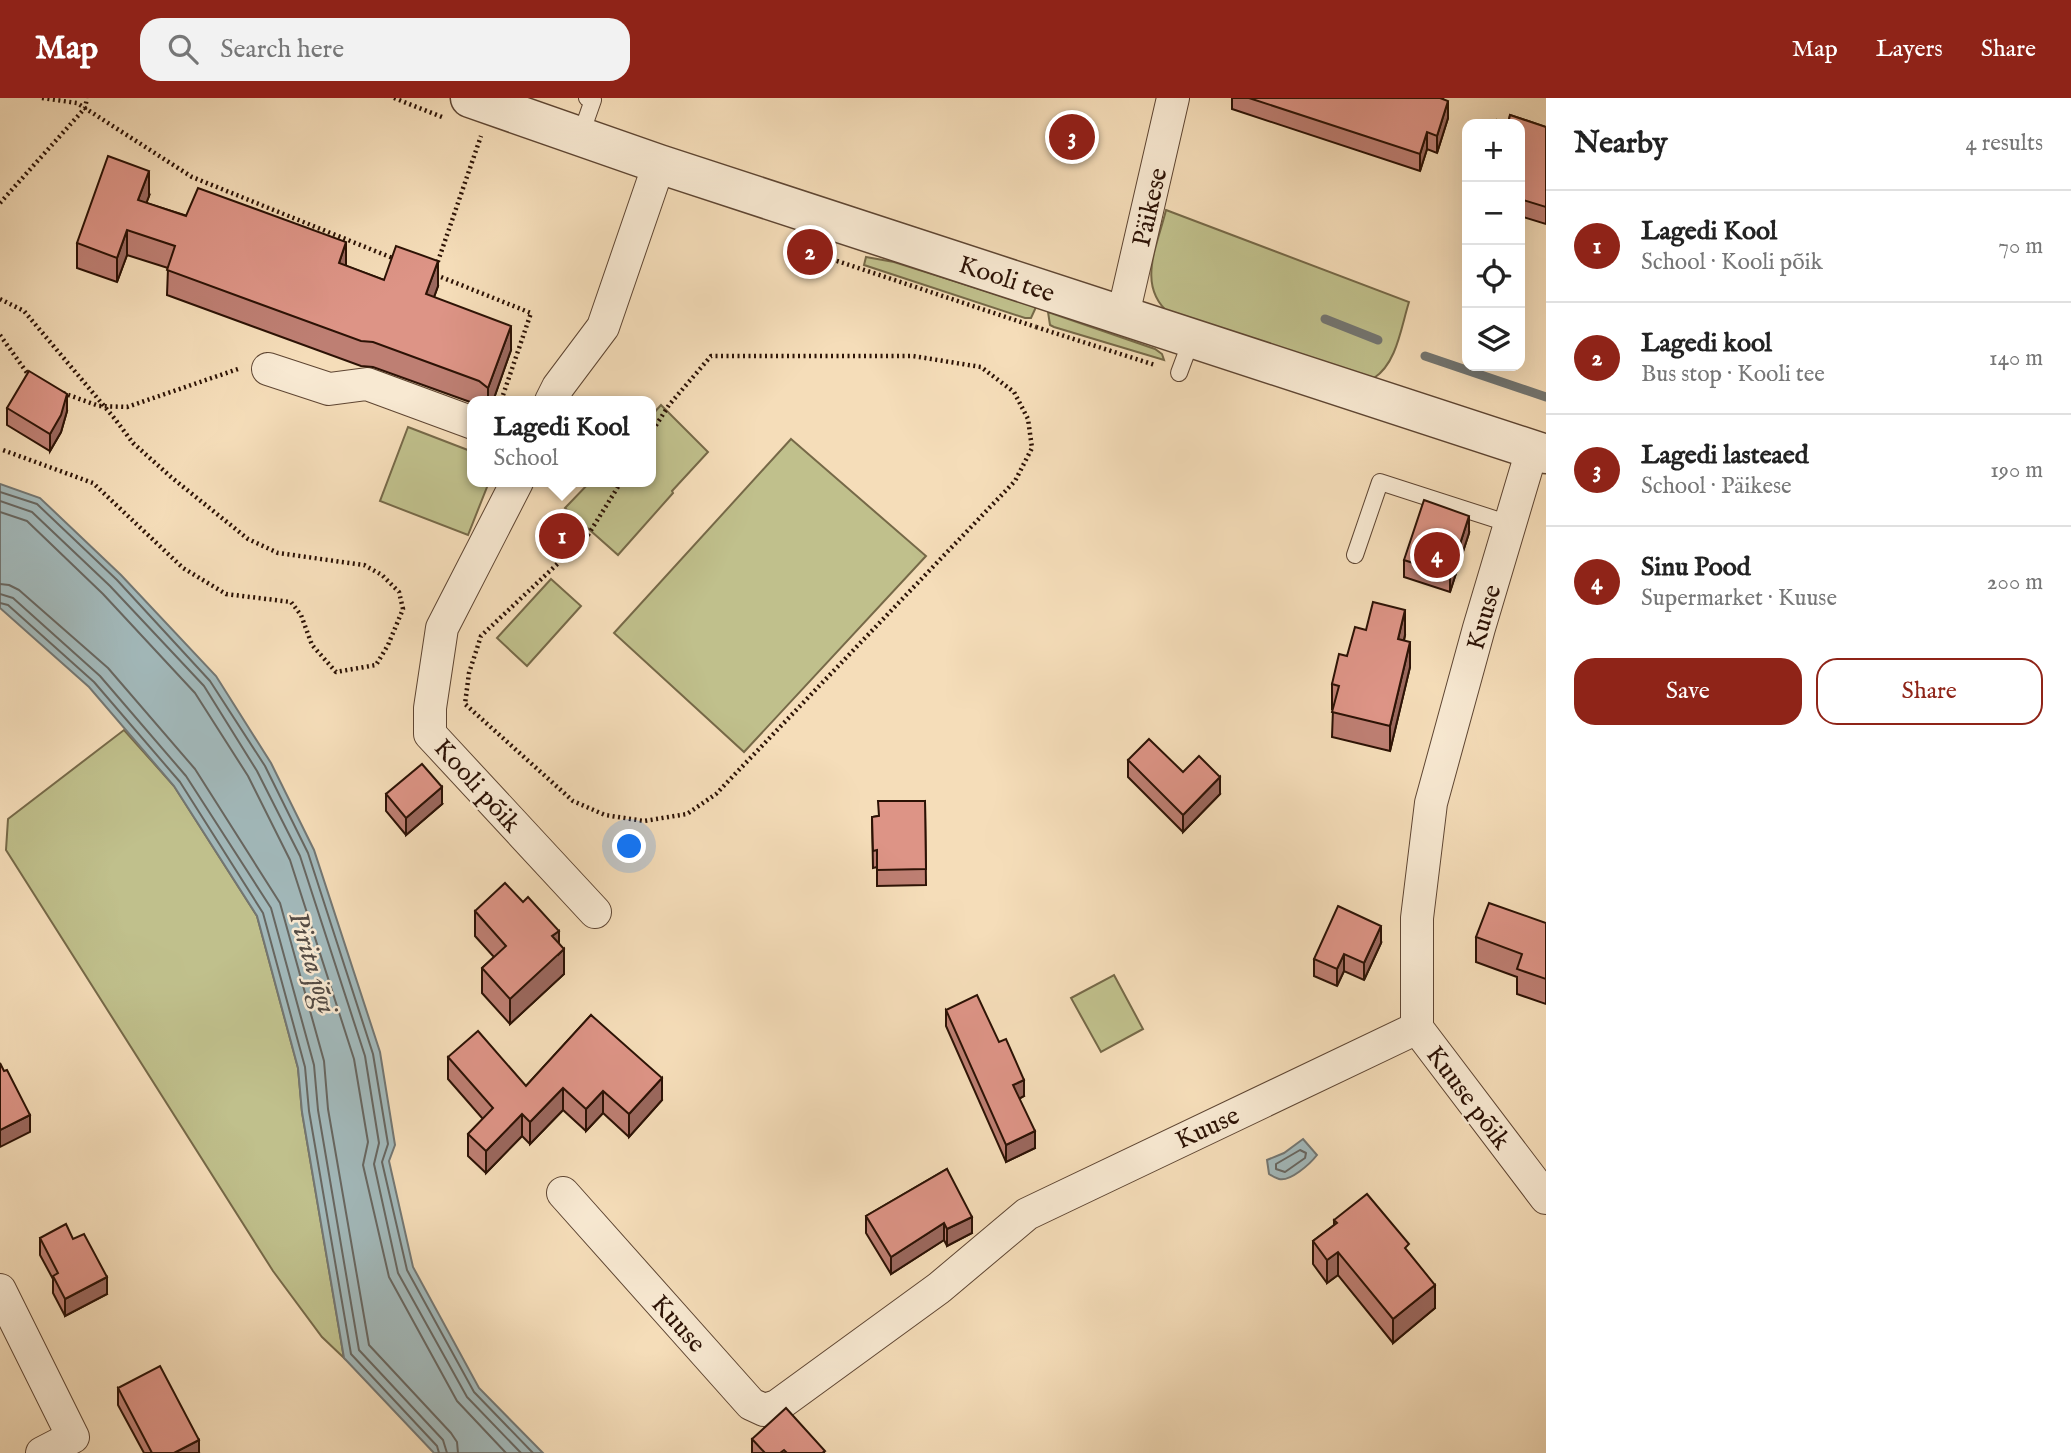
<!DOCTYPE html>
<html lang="en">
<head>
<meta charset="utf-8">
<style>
	:root { --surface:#fff; --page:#f2f2f2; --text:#222; --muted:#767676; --line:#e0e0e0; --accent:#8f2418 }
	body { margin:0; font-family:"IM FELL English",serif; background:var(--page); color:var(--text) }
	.controls { position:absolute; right:21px; top:21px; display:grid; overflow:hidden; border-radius:14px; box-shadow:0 7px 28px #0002 }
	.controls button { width:63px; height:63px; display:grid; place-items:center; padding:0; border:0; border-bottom:2px solid var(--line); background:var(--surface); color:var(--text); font:35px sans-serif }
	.you { position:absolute; left:630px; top:749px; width:24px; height:24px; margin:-18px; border:5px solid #fff; border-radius:50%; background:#1a73e8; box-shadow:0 0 0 10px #1a73e833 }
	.badge { display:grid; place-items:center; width:46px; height:46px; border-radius:50%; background:var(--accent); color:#fff; font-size:23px; font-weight:700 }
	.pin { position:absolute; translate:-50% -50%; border:4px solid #fff; box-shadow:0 2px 7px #0006 }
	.popup { position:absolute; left:467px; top:298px; width:189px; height:91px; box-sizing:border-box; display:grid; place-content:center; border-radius:14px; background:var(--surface); filter:drop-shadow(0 2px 5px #0005); font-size:23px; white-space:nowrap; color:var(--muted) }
	.popup b { font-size:26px; color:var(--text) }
	.popup::after { content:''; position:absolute; left:50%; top:100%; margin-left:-14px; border:14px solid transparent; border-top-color:var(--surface) }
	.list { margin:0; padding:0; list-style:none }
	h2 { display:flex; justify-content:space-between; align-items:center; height:91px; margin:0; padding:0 28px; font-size:30px }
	h2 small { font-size:23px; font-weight:400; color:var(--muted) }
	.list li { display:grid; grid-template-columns:46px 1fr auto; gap:21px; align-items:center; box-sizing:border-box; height:112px; padding:0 28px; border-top:2px solid var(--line) }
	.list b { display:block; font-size:26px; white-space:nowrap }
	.list p { margin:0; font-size:23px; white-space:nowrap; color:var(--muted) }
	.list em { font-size:23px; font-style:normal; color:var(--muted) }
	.actions { display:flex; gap:14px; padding:21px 28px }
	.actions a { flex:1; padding:16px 0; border:2px solid var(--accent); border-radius:21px; text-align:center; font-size:24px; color:var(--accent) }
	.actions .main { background:var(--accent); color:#fff }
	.icon { flex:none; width:38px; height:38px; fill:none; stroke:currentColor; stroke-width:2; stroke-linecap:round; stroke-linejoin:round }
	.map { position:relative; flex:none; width:1546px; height:1355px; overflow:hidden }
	header { display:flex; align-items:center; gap:42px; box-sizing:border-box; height:98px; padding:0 35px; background:var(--accent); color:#fff }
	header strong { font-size:33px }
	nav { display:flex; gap:38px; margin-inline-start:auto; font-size:24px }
	.search { width:490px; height:63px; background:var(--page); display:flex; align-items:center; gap:18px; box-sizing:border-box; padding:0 24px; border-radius:21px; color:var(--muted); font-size:26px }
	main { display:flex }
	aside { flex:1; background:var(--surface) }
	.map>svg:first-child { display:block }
	.green { fill:#c0c08c; stroke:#766948; stroke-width:2 }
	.water { fill:#a2b9bb; stroke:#737672; stroke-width:2 }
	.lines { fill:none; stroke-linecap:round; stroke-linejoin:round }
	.shore { stroke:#676660; stroke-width:2 }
	.stream { stroke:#737672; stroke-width:9 }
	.service-casing { stroke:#5e4532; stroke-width:18 }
	.minor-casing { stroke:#5e4532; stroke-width:34 }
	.tertiary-casing { stroke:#5e4532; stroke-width:41 }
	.path { stroke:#2c1205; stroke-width:4.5; stroke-dasharray:2 3.5; stroke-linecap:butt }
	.service { stroke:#f8e9d2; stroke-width:16 }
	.minor { stroke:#f8e9d2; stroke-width:32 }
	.tertiary { stroke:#f8e9d2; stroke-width:38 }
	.wall { fill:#be7f73; stroke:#2c1205; stroke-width:2 }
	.shaded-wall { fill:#9b685e; stroke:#2c1205; stroke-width:2 }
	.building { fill:#dd9486; stroke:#2c1205; stroke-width:2 }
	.labels { text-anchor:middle; stroke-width:5; stroke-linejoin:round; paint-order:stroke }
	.street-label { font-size:26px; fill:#2c1205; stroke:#f8e9d2 }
	.water-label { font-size:28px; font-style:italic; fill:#554c45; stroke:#f8e9d2 }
</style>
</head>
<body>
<header>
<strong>Map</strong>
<div class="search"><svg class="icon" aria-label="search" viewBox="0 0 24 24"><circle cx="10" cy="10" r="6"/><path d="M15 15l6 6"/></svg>Search here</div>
<nav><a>Map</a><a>Layers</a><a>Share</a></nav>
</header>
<main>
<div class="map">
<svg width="1546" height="1355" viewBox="0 0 1546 1355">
	<rect width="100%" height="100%" fill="#f5ddb9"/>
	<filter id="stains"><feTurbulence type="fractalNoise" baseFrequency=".00286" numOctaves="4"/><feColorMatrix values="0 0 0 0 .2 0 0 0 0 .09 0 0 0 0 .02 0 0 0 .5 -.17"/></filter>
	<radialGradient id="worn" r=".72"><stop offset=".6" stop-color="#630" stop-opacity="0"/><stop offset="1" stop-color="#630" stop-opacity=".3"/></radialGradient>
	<g class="green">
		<path d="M1166,112L1409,204C1401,229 1397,265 1374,280L1170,216C1136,188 1157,149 1166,112Z"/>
		<polygon points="866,159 894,164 1036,209 1031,220 1025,220 864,167"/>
		<polygon points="1048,214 1155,251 1162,256 1164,262 1054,229 1050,227"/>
		<polygon points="661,307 708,354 672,393 673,395 618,457 565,410 590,384 651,384 651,318"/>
		<polygon points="408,329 473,354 473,384 489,384 468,437 380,403"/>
		<polygon points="791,341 926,458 744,654 614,535"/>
		<polygon points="551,481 581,508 527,568 497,540"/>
		<polygon points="124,632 174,688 257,818 298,970 302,1014 344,1260 322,1239 273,1173 6,752 8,721"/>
		<polygon points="1114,877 1143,931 1101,954 1071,900"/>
	</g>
	<g class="water">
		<polygon points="0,386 40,400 121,477 216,578 271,665 314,752 380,954 395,1047 389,1063 413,1169 479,1290 543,1355 434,1355 344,1260 302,1014 298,970 257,818 174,688 89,589 0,510"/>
		<path d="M1303,1041L1317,1057C1310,1066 1290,1084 1279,1081C1275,1080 1272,1078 1269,1076L1267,1062L1284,1055Z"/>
	</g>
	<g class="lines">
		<g class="shore">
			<polyline points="0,394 37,406 117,482 210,583 265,668 308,755 373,956 388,1046 382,1064 407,1172 474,1294 533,1355"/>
			<polyline points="0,403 32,414 110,488 204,588 257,673 300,758 365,958 379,1045 374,1066 398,1175 467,1299 521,1355"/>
			<polyline points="0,414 27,423 103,496 195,595 248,678 290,762 354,961 368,1044 363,1067 389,1179 457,1303 506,1355"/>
			<polyline points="0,486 9,487 19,492 108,570 195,671 280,805 324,963 328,1011 369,1247 451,1335 457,1344 458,1355"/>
			<polyline points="0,496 13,500 100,578 186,678 271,810 314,967 318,1012 359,1252 443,1342 447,1355"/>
			<polyline points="0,505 8,507 94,584 180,684 263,815 305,969 309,1013 351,1256 437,1348 439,1355"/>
			<polygon points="1300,1052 1306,1055 1305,1060 1285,1074 1276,1071 1276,1066"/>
		</g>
		<g class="stream">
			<polyline points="1325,221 1378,242"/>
			<polyline points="1425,258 1546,299"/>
		</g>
		<g class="service-casing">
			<g id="service">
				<polyline points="580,39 593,2 587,0"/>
				<polyline points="1179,275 1192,240"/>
				<polyline points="1355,457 1380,384 1510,426"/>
			</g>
		</g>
		<g class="minor-casing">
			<g id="minor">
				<polyline points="1123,217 1173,0"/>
				<polyline points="268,271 329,291 367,286 473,325"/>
				<polyline points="551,303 558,289 603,229 659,66"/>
				<polyline points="517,384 442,530 430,610 430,636 595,814"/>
				<polyline points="1417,930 1546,1100"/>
				<polyline points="563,1095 751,1306 764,1312 777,1308 939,1190 1027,1116 1417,930 1417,820 1431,705 1479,530 1532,352"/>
				<polyline points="0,1192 73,1339 42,1355"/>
			</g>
		</g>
		<g class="tertiary-casing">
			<polyline id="tertiary" points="470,0 659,66 1546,356"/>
		</g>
		<g class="path">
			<polyline points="42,0 77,5 192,79 395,161"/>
			<polyline points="394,0 442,19"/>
			<polyline points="0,105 85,10 87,0"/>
			<polyline points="795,149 1036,229"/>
			<polyline points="436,169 481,38"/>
			<polyline points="436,177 531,215 501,303"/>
			<polyline points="0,201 24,213 115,321 133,345 171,379 248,441 278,455 364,467 382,477 399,494 403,511 388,547 376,567 336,574 312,547 301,517 291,504 226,496 183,470 93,385 0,351"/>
			<polyline points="1036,229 1155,267"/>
			<polyline points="0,237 30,279"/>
			<polyline points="63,295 99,308 127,309 238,271"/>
			<polyline points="621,384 588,437 481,538 469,575 465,606 573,703 605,717 644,723 687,716 716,696 1015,383 1032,350 1028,321 1014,294 981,269 913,258 711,258 669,307 651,335"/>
		</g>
		<use href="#service" class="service"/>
		<use href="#minor" class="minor"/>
		<use href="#tertiary" class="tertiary"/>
	</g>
	<g class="wall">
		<polygon points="1232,0 1443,0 1448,20 1437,55 1427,51 1420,73 1232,11"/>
		<polygon points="1510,17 1546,29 1546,126 1520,118 1520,26 1496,26 1497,22 1508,26"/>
		<polygon points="149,98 146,105 346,168 384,182 438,188 434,199 511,252 493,303 473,303 473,305 373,269 361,268 167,197 168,170 127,157 117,184 77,170 77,145"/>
		<polygon points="7,310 67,313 61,334 50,353 7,327"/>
		<polygon points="1469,435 1450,494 1404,479 1404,462"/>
		<polygon points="1366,532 1405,537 1404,543 1410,569 1390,653 1332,639 1333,611 1332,611 1332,586 1347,558"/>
		<polygon points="1128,662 1183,674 1220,696 1183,734 1128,679"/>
		<polygon points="386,696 442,706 406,737 386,713"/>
		<polygon points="925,703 926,787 877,788 877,769 873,770 872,719 878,718"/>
		<polygon points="475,813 559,845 564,876 510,926 482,895 482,870 494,859 475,838"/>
		<polygon points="1546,825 1546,906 1517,896 1517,879 1476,864 1476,839"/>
		<polygon points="1381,845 1364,882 1344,873 1337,888 1314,878 1314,861"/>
		<polygon points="946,912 1024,998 1019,1001 1035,1050 1006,1064 946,928"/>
		<polygon points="591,917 662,1002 629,1039 603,1015 586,1033 563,1012 530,1046 522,1038 486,1075 468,1058 468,1036 483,1021 448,981 448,959 526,988"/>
		<polygon points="947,1071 972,1135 947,1148 944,1142 891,1176 866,1135 866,1118"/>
		<polygon points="1334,1122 1409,1155 1435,1210 1393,1245 1338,1177 1327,1185 1313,1166 1313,1143 1334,1127"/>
		<polygon points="40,1140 73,1141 107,1196 65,1218 53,1195 53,1181 40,1157"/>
		<polygon points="118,1290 199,1355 144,1355 118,1307"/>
		<polygon points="752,1341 825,1355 752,1355"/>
	</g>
	<g class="shaded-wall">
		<polygon points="1448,3 1448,20 1437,55 1437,38"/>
		<polygon points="1427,34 1427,51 1420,73 1420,56"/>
		<polygon points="149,73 149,98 138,127 138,102"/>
		<polygon points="127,132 127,157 117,184 117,160"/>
		<polygon points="346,144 346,169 339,165"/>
		<polygon points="438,163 438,188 426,221 426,196"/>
		<polygon points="511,228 511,252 493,303 488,303 488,290"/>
		<polygon points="67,296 67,313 61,334 50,353 50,336"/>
		<polygon points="1469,418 1469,435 1450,494 1450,477"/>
		<polygon points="1405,512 1405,537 1398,566 1398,541"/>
		<polygon points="1410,544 1410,569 1390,653 1390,628"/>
		<polygon points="1220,679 1220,696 1183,734 1183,717"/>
		<polygon points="442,689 442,706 406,737 406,720"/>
		<polygon points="1381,828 1381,845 1364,882 1364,865"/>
		<polygon points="559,833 559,856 564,851 564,876 510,926 510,901 552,838"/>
		<polygon points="1344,856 1344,873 1337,888 1337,871"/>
		<polygon points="662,980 662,1002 629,1039 629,1016"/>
		<polygon points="1024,982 1024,998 1013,1004 1013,987"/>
		<polygon points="563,990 563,1012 530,1046 530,1024"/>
		<polygon points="603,993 603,1015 586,1033 586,1011"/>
		<polygon points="522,1016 522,1038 486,1075 486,1053"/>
		<polygon points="30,1017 30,1034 0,1049 0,1032"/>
		<polygon points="1035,1033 1035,1050 1006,1064 1006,1047"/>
		<polygon points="972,1119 972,1135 947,1148 947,1131"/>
		<polygon points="944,1125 944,1142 891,1176 891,1159"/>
		<polygon points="1338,1154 1338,1177 1327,1185 1327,1162"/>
		<polygon points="107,1179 107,1196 65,1218 65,1201"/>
		<polygon points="1435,1187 1435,1210 1393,1245 1393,1221"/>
		<polygon points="199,1342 199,1355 174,1355"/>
	</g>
	<g class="building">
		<polygon points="1249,0 1440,0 1448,3 1437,38 1427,34 1420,56"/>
		<polygon points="1510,17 1546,29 1546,109 1520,101 1520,26 1496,26 1497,22 1508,26"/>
		<polygon points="108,58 149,73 138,102 186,118 198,90 346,144 339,165 384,182 396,148 438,163 426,196 511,228 488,290 479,283 373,244 361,243 167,172 175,148 127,132 117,160 77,145"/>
		<polygon points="29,273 67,296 61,317 50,336 7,310"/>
		<polygon points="1424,402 1469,418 1450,477 1404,462"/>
		<polygon points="1373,504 1405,512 1398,541 1410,544 1390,628 1332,614 1339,588 1332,586 1339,556 1347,558 1355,529 1366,532"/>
		<polygon points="1149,641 1183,674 1199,658 1220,679 1183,717 1128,662"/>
		<polygon points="422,666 442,689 406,720 386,696"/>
		<polygon points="878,703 925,703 926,771 877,772 877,752 873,753 872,719 879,718"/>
		<polygon points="505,785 523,804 528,799 559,833 552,838 564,851 510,901 482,870 506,848 475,813"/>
		<polygon points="1489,805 1546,825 1546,881 1517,871 1522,856 1476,839"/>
		<polygon points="1338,808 1381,828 1364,865 1344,856 1337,871 1314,861"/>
		<polygon points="977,897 999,944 1006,941 1024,982 1013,987 1035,1033 1006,1047 946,912"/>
		<polygon points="591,917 662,980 629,1016 603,993 586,1011 563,990 530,1024 522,1016 486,1053 468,1036 493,1010 448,959 478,933 526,988"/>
		<polygon points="0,965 4,973 7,972 30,1017 0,1032"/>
		<polygon points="947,1071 972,1119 947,1131 944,1125 891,1159 866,1118"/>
		<polygon points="1367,1096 1409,1146 1405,1150 1435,1187 1393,1221 1338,1154 1327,1162 1313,1143 1337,1125 1334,1122"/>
		<polygon points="66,1126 73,1141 84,1136 107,1179 65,1201 53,1178 58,1175 40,1140"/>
		<polygon points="160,1268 199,1342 174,1355 152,1355 118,1290"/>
		<polygon points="786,1310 825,1353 822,1355 787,1355 784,1352 780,1355 765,1355 752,1341"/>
	</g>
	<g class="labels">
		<g class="street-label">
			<text transform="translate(1149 109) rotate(-77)" y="9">Päikese</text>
			<text transform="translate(1007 180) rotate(18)" y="9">Kooli tee</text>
			<text transform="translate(1483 519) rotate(-74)" y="9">Kuuse</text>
			<text transform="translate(478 687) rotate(48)" y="9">Kooli põik</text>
			<text transform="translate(1469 999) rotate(53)" y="9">Kuuse põik</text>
			<text transform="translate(1207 1029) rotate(-25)" y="9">Kuuse</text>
			<text transform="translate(679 1225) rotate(48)" y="9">Kuuse</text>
		</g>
		<g class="water-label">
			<text transform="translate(314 864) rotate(73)" y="10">Pirita jõgi</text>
		</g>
	</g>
	<rect width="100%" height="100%" filter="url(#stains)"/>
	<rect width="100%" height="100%" fill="url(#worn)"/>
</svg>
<div class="controls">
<button>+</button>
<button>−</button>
<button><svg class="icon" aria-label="locate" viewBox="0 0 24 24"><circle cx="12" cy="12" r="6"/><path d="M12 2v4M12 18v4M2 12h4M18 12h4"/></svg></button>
<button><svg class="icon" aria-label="layers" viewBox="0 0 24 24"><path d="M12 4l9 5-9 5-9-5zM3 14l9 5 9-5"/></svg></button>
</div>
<div class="you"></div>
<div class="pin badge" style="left:562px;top:438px">1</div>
<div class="popup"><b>Lagedi Kool</b>School</div>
<div class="pin badge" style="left:810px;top:154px">2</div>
<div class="pin badge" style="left:1072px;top:39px">3</div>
<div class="pin badge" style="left:1437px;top:457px">4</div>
</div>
<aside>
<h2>Nearby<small>4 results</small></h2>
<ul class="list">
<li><span class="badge">1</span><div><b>Lagedi Kool</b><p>School · Kooli põik</p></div><em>70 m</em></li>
<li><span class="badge">2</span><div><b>Lagedi kool</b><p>Bus stop · Kooli tee</p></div><em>140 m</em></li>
<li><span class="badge">3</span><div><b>Lagedi lasteaed</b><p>School · Päikese</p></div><em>190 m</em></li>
<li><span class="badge">4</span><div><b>Sinu Pood</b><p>Supermarket · Kuuse</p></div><em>200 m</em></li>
</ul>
<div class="actions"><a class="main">Save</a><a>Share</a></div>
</aside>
</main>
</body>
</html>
